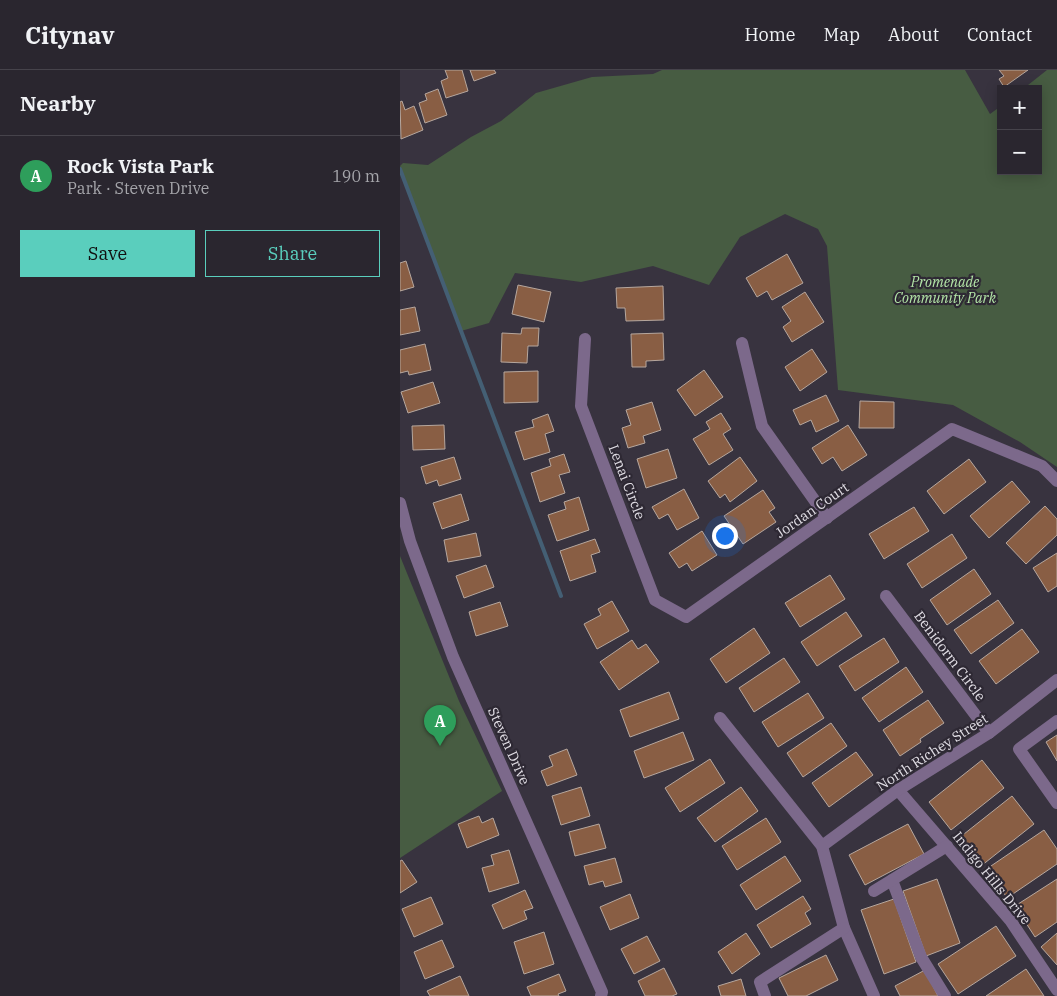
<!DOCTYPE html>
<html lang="en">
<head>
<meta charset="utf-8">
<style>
	:root { --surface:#2a262f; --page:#322e37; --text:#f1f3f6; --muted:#a5a5aa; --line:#46434b; --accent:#5acebd }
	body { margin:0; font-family:"IBM Plex Serif",serif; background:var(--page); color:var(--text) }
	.controls { position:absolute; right:15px; top:15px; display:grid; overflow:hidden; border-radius:0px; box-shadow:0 2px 12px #0003 }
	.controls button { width:45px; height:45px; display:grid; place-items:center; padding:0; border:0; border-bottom:1px solid var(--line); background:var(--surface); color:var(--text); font:25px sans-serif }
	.you { position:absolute; left:324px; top:465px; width:18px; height:18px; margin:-12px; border:4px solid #fff; border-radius:50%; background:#1a73e8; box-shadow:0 0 0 8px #1a73e833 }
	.badge { display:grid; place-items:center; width:32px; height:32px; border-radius:50%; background:var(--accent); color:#fff; font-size:16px; font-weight:700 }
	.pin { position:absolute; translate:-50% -41px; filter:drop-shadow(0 1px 2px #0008) }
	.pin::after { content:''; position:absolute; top:26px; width:18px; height:15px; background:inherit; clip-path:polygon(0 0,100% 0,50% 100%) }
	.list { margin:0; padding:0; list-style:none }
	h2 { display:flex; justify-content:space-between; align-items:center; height:65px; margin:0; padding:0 20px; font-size:21px }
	h2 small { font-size:16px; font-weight:400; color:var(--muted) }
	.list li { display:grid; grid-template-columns:32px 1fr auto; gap:15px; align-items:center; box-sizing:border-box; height:80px; padding:0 20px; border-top:1px solid var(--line) }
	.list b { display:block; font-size:19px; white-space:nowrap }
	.list p { margin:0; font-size:16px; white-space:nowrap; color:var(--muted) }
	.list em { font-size:16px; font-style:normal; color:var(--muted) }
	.actions { display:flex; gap:10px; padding:15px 20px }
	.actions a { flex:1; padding:11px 0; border:1px solid var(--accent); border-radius:0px; text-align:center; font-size:18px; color:var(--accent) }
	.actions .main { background:var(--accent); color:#111 }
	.map { position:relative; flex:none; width:657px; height:926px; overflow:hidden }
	header { display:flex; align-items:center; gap:30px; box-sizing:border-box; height:70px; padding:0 25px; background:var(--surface); border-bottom:1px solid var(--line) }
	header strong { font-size:24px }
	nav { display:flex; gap:28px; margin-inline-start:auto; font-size:18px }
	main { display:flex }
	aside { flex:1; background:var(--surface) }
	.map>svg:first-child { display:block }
	.green { fill:#475c42 }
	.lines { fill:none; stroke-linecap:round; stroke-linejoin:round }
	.stream { stroke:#445f74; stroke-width:4 }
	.building { fill:#895e44; stroke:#b6a79e }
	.minor { stroke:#7c698b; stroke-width:12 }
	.labels { text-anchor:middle; stroke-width:4.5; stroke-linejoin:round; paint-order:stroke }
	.park-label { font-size:14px; font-style:italic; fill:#b3e5a7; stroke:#2e2934 }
	.street-label { font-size:14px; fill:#e1dee5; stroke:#2e2934 }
</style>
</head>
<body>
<header>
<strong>Citynav</strong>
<nav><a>Home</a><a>Map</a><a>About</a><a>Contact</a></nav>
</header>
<main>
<aside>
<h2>Nearby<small></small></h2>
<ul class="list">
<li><span class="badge" style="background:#2e9e5b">A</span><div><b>Rock Vista Park</b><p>Park · Steven Drive</p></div><em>190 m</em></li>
</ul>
<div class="actions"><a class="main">Save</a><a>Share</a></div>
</aside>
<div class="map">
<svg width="657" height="926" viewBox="0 0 657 926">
	<rect width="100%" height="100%" fill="#38333f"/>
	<g class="green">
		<polygon points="262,0 565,0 590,44 601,36 601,101 638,101 638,19 623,19 647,0 657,0 657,397 620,372 553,335 438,320 427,176 418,159 385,144 340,167 309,215 253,196 181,212 115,203 89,253 61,261 0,96 3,93 28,95 71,67 101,51 136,23 192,7 253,4"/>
		<polygon points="0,486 59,631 102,721 0,788"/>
	</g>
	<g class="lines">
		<polyline class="stream" points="0,99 161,526"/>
	</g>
	<g class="building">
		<polygon points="45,0 62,0 68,21 46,28 41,11 48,8"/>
		<polygon points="70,0 94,0 96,3 74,11"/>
		<polygon points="599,0 628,0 604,17 599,9 604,6"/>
		<polygon points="38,19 47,45 25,53 19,33 27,30 25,24"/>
		<polygon points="2,31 5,40 14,36 23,60 1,69 0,32"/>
		<polygon points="387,184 403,213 372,230 367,221 357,227 346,208"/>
		<polygon points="6,191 14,217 0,221 0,193"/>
		<polygon points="118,215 151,222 144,252 112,244"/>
		<polygon points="263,216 264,250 226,251 225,238 217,238 216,218"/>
		<polygon points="405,222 424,252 392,272 383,257 391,251 382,237"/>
		<polygon points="15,237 20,261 0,265 0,240"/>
		<polygon points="122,258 139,258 138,276 128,276 127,293 101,292 102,263 121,264"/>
		<polygon points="263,263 264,290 246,291 246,297 232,297 231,264"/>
		<polygon points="25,274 31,300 9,305 8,301 0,303 0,280"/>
		<polygon points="412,279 427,302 400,321 385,297"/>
		<polygon points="304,300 323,327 295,346 277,320"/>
		<polygon points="138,301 138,332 104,333 104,302"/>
		<polygon points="33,312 40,333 8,343 1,322"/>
		<polygon points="426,325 439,351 416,362 411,350 400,355 393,340"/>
		<polygon points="460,331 494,332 494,358 459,358"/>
		<polygon points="252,332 261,360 243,366 245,373 228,378 222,358 231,355 226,340"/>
		<polygon points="321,343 331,359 323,364 333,380 309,395 293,369 310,359 306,352"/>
		<polygon points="148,344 154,361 145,364 150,382 124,390 115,362 134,357 132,350"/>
		<polygon points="44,355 45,379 13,380 12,356"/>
		<polygon points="448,355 467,385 442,401 433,387 422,394 412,378"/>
		<polygon points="268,379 277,408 246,418 237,389"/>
		<polygon points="164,384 170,402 159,405 165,423 140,432 131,403 151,396 149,389"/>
		<polygon points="54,387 61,409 39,416 37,410 26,414 21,397"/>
		<polygon points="340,387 357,411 330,432 325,424 320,428 308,411"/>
		<polygon points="569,389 586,412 544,444 527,421"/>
		<polygon points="612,411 630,432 589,468 570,446"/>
		<polygon points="284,419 299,448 277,460 268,444 259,449 252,437"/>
		<polygon points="363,420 375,438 369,442 376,452 343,474 324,446"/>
		<polygon points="61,424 69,450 42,459 33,433"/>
		<polygon points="179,427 189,460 157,471 148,445 166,439 164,432"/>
		<polygon points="645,436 657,449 657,465 626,494 606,473"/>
		<polygon points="514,437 529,461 484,489 469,464"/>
		<polygon points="302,461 317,485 292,501 287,493 279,498 269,483"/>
		<polygon points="76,463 81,486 48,492 44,470"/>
		<polygon points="552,464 567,488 522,518 507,494"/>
		<polygon points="195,469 200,482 191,485 196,502 170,511 160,481"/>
		<polygon points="657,483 657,516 648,522 633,498"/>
		<polygon points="86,495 94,517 64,528 56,506"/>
		<polygon points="574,499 591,524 547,555 530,530"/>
		<polygon points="430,505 445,529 400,557 385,533"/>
		<polygon points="598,530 614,553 571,584 554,560"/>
		<polygon points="212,531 229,561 197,579 184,554 201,545 198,539"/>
		<polygon points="100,532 108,556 76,566 69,542"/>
		<polygon points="446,542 462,566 417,596 401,572"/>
		<polygon points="354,558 370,583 326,613 310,589"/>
		<polygon points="622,559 639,582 596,614 579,591"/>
		<polygon points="484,568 499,592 455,621 439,596"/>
		<polygon points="232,570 238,579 246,574 259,592 219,620 200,592"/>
		<polygon points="384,588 400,612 354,642 339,618"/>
		<polygon points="506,597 523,622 479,652 462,628"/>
		<polygon points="269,622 279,649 230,667 220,640"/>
		<polygon points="408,623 424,648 378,677 362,652"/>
		<polygon points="528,630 544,653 520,669 521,672 500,686 483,660"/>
		<polygon points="431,653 447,676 403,707 387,683"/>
		<polygon points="283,662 294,690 244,708 234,681"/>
		<polygon points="657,665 657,691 646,672"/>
		<polygon points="167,679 177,705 147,716 141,701 153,696 149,686"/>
		<polygon points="456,682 473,705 429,737 412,713"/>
		<polygon points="310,689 325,713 280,742 265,718"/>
		<polygon points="582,690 604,718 551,760 529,732"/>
		<polygon points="181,717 190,746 161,755 152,726"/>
		<polygon points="341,717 358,741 315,772 297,748"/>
		<polygon points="612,726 634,754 581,796 559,768"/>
		<polygon points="79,746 82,753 93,748 99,765 67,778 58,754"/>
		<polygon points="366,748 381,772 337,800 322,776"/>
		<polygon points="199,754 206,778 175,786 169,762"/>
		<polygon points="508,754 524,784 465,815 449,785"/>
		<polygon points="644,760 657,779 657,794 607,828 588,798"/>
		<polygon points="109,780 119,813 89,822 82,798 94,795 91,785"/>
		<polygon points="385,786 401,811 356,840 340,815"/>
		<polygon points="215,788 222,812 205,817 203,811 189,815 184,796"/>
		<polygon points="2,790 17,812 0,823 0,791"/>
		<polygon points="537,809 560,873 526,886 503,821"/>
		<polygon points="657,809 657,852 635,867 615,836"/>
		<polygon points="125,820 133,838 124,841 127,849 103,859 92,835"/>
		<polygon points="230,824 239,848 210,860 200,837"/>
		<polygon points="403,826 411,839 405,843 411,854 371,878 357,855"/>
		<polygon points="31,827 43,854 14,867 2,839"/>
		<polygon points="494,829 516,892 484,904 461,840"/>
		<polygon points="596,856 616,886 558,924 538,894"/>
		<polygon points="144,862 154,894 124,904 114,872"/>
		<polygon points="346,863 360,884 332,904 318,882"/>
		<polygon points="657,863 657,895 641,877"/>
		<polygon points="247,866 260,891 234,904 221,879"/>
		<polygon points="42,870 54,897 25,909 14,882"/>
		<polygon points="426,885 438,910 406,926 388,926 379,908"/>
		<polygon points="264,898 277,924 272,926 245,926 238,911"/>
		<polygon points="626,899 644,926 586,926"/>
		<polygon points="525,900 538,926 500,926 495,916"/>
		<polygon points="159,904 166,921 158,924 159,926 131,926 127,917"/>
		<polygon points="60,906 69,926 30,926 27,921"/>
		<polygon points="341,909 346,926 321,926 318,916"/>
	</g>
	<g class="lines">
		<g class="minor">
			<polyline points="185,269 181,336 255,530 286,547 552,359 642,396 657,411"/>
			<polyline points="342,273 362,356 427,448"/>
			<polyline points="0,433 10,471 53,587 202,922 201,926"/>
			<polyline points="486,526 589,663"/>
			<polyline points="320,648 422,776 444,858 474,926"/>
			<polyline points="657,651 619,679 657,733"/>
			<polyline points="498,720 610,850 657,920"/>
			<polyline points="422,776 498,720 589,663 657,610"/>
			<polyline points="492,810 521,887 545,926"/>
			<polyline points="474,821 547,776"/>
			<polyline points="365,926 360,912 444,858"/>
		</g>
	</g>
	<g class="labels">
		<g class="park-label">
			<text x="545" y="217">Promenade<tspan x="545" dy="16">Community Park</tspan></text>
		</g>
		<g class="street-label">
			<text transform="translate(227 412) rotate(69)" y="5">Lenai Circle</text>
			<text transform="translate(412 440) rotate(-35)" y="5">Jordan Court</text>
			<text transform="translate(550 586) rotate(53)" y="5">Benidorm Circle</text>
			<text transform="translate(109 676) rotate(66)" y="5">Steven Drive</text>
			<text transform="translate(532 682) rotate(-33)" y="5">North Richey Street</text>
			<text transform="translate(592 808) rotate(51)" y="5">Indigo Hills Drive</text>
		</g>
	</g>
</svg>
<div class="controls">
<button>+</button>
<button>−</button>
</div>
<div class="you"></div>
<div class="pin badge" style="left:40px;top:676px;background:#2e9e5b">A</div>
</div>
</main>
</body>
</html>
